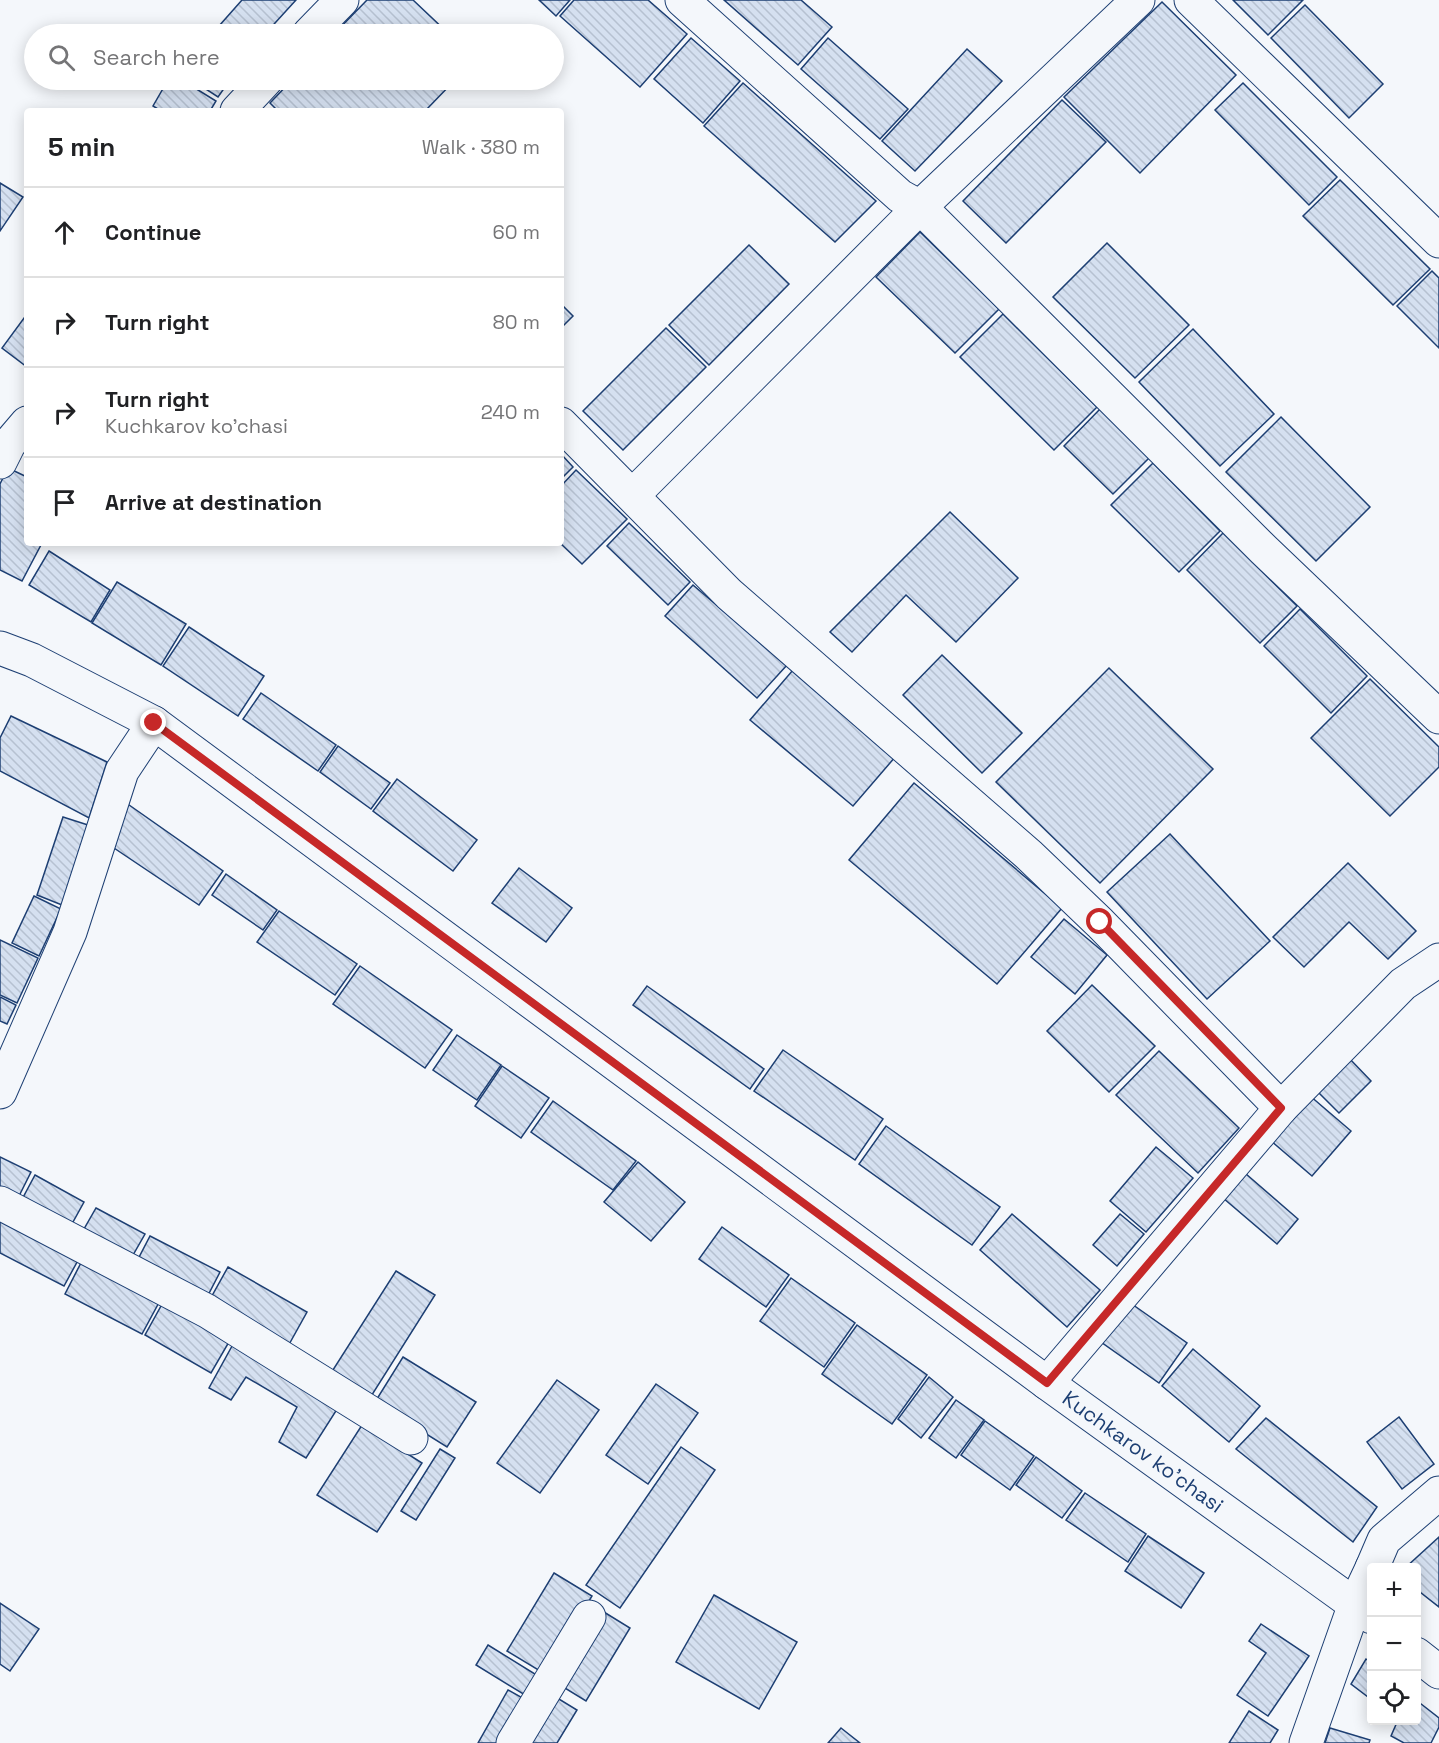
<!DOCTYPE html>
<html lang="en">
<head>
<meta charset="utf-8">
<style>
	:root { --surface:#fff; --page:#f6f6f6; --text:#202124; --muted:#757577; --line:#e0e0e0 }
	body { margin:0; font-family:"Space Grotesk",sans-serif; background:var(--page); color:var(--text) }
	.controls { position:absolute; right:18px; bottom:18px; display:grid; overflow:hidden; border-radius:6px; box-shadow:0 3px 15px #0003 }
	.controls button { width:54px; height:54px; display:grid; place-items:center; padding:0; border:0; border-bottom:2px solid var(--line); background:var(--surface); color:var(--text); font:30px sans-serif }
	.stop { position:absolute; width:18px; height:18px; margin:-14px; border:4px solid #c62828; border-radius:50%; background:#fff }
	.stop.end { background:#c62828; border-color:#fff; box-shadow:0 2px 6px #0008 }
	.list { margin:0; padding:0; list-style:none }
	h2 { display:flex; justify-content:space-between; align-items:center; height:78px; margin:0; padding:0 24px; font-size:26px }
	h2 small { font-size:20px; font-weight:400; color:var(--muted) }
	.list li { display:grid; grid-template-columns:39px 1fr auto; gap:18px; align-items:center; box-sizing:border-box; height:90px; padding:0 24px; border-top:2px solid var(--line) }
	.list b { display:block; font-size:22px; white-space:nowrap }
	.list p { margin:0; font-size:20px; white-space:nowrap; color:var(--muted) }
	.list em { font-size:20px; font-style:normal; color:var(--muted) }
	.icon { flex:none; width:33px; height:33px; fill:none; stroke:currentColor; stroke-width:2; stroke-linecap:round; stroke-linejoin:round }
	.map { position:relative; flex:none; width:1439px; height:1743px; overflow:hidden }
	.search { position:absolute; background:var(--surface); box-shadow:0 3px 15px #0003; left:24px; top:24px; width:540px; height:66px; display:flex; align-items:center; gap:15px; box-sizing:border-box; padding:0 21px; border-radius:33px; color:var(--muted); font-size:22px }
	.panel { position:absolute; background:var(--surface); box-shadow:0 3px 15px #0003; left:24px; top:108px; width:540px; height:438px; border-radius:6px }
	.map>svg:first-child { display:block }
	.building { fill:url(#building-back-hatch); stroke:#1d3f73; stroke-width:1.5 }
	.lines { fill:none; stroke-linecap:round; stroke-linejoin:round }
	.minor-casing { stroke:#1d3f73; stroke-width:35 }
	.major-casing { stroke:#1d3f73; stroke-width:35 }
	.minor { stroke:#f4f7fb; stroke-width:33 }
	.major { stroke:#f4f7fb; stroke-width:33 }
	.route { stroke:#c62828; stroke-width:8 }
	.labels { text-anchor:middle; stroke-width:4.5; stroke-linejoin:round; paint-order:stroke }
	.street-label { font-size:21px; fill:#1d3f73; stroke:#f4f7fb }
</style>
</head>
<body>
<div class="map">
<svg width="1439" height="1743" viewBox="0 0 1439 1743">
	<defs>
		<pattern id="building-back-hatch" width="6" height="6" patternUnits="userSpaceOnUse" patternTransform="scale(1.5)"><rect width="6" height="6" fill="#d5e0f0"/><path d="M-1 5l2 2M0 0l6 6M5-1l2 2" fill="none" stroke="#b6c1d1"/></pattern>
	</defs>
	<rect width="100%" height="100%" fill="#f4f7fb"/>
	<g class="building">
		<polygon points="242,0 296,0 265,34 228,34 219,26"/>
		<polygon points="367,0 413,0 449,34 334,34"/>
		<polygon points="539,0 570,0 556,16"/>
		<polygon points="574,0 648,0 687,34 640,87 560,16"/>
		<polygon points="724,0 801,0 832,27 798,65"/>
		<polygon points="1233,0 1303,0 1268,35"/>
		<polygon points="1162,2 1236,75 1140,173 1064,97"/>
		<polygon points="1305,5 1383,84 1349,118 1271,38"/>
		<polygon points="691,38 740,81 703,123 654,79"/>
		<polygon points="828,38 908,109 880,139 801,69"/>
		<polygon points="967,49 1002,81 915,171 882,141"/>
		<polygon points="168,80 182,80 216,101 210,111 161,111 153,106"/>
		<polygon points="192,80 230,80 218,97"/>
		<polygon points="292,80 455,80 425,111 278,111 270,103"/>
		<polygon points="743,83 876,201 835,242 704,126"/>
		<polygon points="1243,83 1337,177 1309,205 1215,110"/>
		<polygon points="1062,100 1106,142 1006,243 963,201"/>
		<polygon points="1340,180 1430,269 1393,305 1303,216"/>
		<polygon points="0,183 23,197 0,231"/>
		<polygon points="920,232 999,309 955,353 876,277"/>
		<polygon points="1107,243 1189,325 1135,378 1053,297"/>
		<polygon points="749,245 789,284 709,365 669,325"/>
		<polygon points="1432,271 1439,278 1439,348 1397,306"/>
		<polygon points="561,304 573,316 561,328"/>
		<polygon points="27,314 27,367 2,348"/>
		<polygon points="1003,314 1097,407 1054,450 960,357"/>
		<polygon points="666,328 706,367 623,450 583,411"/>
		<polygon points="1193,329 1274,414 1220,466 1139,382"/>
		<polygon points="1100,409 1149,458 1113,494 1064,446"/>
		<polygon points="1281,417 1370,507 1316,561 1226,472"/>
		<polygon points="561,454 573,467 561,479"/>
		<polygon points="1153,463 1220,531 1179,572 1111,505"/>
		<polygon points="8,468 27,477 27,543 42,543 22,581 0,570 0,484"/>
		<polygon points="576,470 627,519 582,564 560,543 561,486"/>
		<polygon points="950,512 1018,578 956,642 906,595 852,652 830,632"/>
		<polygon points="629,523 690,582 668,605 607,546"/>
		<polygon points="1223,533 1297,606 1260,643 1187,570"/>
		<polygon points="49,551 110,590 91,622 29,585"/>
		<polygon points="117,582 186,624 161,665 92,623"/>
		<polygon points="693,585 787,665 757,698 665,616"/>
		<polygon points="1300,609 1367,676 1331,713 1264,646"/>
		<polygon points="189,627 264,676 238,716 163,666"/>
		<polygon points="942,655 1022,733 982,773 903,695"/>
		<polygon points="1109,668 1213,769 1100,883 996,782"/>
		<polygon points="793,670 896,756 853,806 750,720"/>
		<polygon points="1370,679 1439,747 1439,767 1390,816 1311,738"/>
		<polygon points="261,693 336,745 318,771 243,719"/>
		<polygon points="11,716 107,762 89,818 0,771 0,738"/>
		<polygon points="338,746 390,783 371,809 320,772"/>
		<polygon points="397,779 477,840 453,871 373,811"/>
		<polygon points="914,783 1062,908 997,984 849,860"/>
		<polygon points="122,800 223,871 199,905 111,846"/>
		<polygon points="63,817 88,825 62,905 37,895"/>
		<polygon points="1170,834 1270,941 1207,999 1107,892"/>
		<polygon points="1348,863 1416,931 1388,959 1349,922 1304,967 1273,937"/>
		<polygon points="519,868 572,908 546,942 492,903"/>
		<polygon points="226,874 277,910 263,930 212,895"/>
		<polygon points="34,896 61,909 39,956 12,943"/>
		<polygon points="279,911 357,964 335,995 257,942"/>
		<polygon points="1064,919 1107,955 1075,994 1031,957"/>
		<polygon points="0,940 38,958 17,1003 0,995"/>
		<polygon points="360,966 452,1030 425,1068 333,1004"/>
		<polygon points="1092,985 1155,1046 1109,1092 1047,1031"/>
		<polygon points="647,986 764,1069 750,1089 633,1005"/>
		<polygon points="0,997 16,1005 7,1024 0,1021"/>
		<polygon points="457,1035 501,1065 477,1100 433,1070"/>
		<polygon points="783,1050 883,1119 855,1160 754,1091"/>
		<polygon points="1159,1051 1239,1128 1198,1173 1116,1095"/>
		<polygon points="1347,1056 1371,1081 1339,1113 1314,1088"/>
		<polygon points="502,1066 549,1098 521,1138 475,1106"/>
		<polygon points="1309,1095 1351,1131 1312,1176 1270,1140"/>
		<polygon points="553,1101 636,1161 613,1190 531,1132"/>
		<polygon points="886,1126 1000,1207 972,1245 859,1164"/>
		<polygon points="1156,1147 1193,1178 1146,1232 1110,1201"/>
		<polygon points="0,1157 31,1172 16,1202 0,1194"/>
		<polygon points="638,1162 685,1202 651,1241 604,1202"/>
		<polygon points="1238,1167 1298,1219 1277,1244 1216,1192"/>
		<polygon points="35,1175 84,1202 68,1231 19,1205"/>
		<polygon points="96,1208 145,1234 129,1262 80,1236"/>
		<polygon points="0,1212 82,1253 64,1286 0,1253"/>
		<polygon points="1012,1214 1100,1290 1067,1327 980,1250"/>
		<polygon points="1120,1214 1144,1234 1117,1266 1093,1245"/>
		<polygon points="722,1227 789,1275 766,1307 699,1259"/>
		<polygon points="150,1236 220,1272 205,1301 135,1265"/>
		<polygon points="85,1255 163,1295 142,1334 65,1294"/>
		<polygon points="228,1267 307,1312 287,1348 208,1303"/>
		<polygon points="396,1271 435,1295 370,1398 331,1373"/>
		<polygon points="791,1278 855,1323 824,1367 760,1321"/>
		<polygon points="166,1297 233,1335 211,1373 145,1335"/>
		<polygon points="1129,1302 1187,1343 1159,1383 1101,1342"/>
		<polygon points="857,1325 927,1375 892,1424 822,1374"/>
		<polygon points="237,1337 341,1403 306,1458 279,1442 297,1407 246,1377 231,1400 209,1388"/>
		<polygon points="1193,1349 1260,1406 1229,1442 1162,1386"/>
		<polygon points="403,1357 476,1402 447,1447 375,1402"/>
		<polygon points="929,1377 953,1397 921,1438 898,1419"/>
		<polygon points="557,1380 599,1410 540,1493 497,1463"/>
		<polygon points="656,1384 698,1413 648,1484 606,1455"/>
		<polygon points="956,1400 984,1420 956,1458 929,1438"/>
		<polygon points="1399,1417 1434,1464 1402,1489 1367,1442"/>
		<polygon points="1266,1418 1377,1507 1353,1542 1236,1449"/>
		<polygon points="985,1421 1034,1456 1010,1490 961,1455"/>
		<polygon points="362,1425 422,1463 377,1532 317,1495"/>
		<polygon points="681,1447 715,1470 620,1608 586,1585"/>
		<polygon points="440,1449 455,1458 416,1520 401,1511"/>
		<polygon points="1036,1457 1082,1491 1062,1518 1016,1485"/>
		<polygon points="1085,1493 1146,1534 1128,1562 1066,1520"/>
		<polygon points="1148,1536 1204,1573 1181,1608 1125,1571"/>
		<polygon points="1439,1537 1439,1607 1416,1589 1416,1568 1405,1568"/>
		<polygon points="554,1573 592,1596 545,1674 507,1651"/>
		<polygon points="714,1595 797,1642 759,1709 676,1662"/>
		<polygon points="0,1603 39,1629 10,1671 0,1664"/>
		<polygon points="599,1609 630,1628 586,1701 555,1682"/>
		<polygon points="1261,1624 1309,1656 1268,1716 1237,1695 1266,1653 1249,1641"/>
		<polygon points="488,1645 543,1679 530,1698 476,1665"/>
		<polygon points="1366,1659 1372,1663 1372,1700 1351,1684"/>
		<polygon points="508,1690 528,1701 504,1743 478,1743"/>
		<polygon points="549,1693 577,1710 557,1743 519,1743"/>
		<polygon points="1416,1700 1439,1718 1439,1727 1431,1743 1404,1743 1391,1736 1398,1720 1416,1720"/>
		<polygon points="1249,1711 1278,1730 1270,1743 1229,1743"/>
		<polygon points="841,1728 860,1743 828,1743"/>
		<polygon points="1330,1728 1370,1740 1369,1743 1325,1743"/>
	</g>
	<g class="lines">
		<g class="minor-casing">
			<g id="minor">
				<polyline points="682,0 900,196 920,207 1264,550 1439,717"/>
				<polyline points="1191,0 1439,241"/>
				<polyline points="309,34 342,0"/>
				<polyline points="237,111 266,80"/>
				<polyline points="561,424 729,594 1029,855 1100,923 1281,1108"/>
				<polyline points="0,462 9,444 27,423"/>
				<polyline points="633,495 920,207 1138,0"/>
				<polyline points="0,1092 70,932 122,771 154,723"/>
				<polyline points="0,1203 207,1311 411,1438"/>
				<polyline points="1047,1383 1281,1108 1403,984 1439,960"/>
				<polyline points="1372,1568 1384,1540 1439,1493"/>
				<polyline points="513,1743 589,1617"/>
				<polyline points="1306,1743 1355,1604 1372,1568"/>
			</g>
		</g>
		<g class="major-casing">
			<g id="major">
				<path id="s1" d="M0,648L32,660L154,723L1047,1383L1372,1617"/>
				<polyline points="1416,1654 1439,1672"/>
			</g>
		</g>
		<use href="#minor" class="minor"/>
		<use href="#major" class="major"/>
	</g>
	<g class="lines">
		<polyline class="route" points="154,723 1047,1383 1281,1108 1100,922"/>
	</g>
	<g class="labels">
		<g class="street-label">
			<text dy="7" stroke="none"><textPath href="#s1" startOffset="1400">Kuchkarov ko'chasi</textPath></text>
		</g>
	</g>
</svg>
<div class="controls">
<button>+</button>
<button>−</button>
<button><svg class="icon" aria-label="locate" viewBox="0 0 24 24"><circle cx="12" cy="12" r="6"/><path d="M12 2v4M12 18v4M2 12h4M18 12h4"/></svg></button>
</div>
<div class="stop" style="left:1100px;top:922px"></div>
<div class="stop end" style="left:154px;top:723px"></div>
<div class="search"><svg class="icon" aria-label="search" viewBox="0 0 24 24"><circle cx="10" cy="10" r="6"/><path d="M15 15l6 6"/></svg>Search here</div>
<section class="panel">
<h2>5 min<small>Walk · 380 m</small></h2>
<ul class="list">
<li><svg class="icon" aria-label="ahead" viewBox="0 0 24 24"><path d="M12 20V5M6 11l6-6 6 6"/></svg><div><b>Continue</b></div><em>60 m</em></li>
<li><svg class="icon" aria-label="right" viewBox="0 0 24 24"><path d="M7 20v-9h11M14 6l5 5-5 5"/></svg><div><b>Turn right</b></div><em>80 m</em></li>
<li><svg class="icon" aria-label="right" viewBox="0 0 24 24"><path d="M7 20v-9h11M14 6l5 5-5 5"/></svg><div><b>Turn right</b><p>Kuchkarov ko'chasi</p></div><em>240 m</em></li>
<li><svg class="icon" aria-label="arrive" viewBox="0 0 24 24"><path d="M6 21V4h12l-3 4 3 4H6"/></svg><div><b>Arrive at destination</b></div></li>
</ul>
</section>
</div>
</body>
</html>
